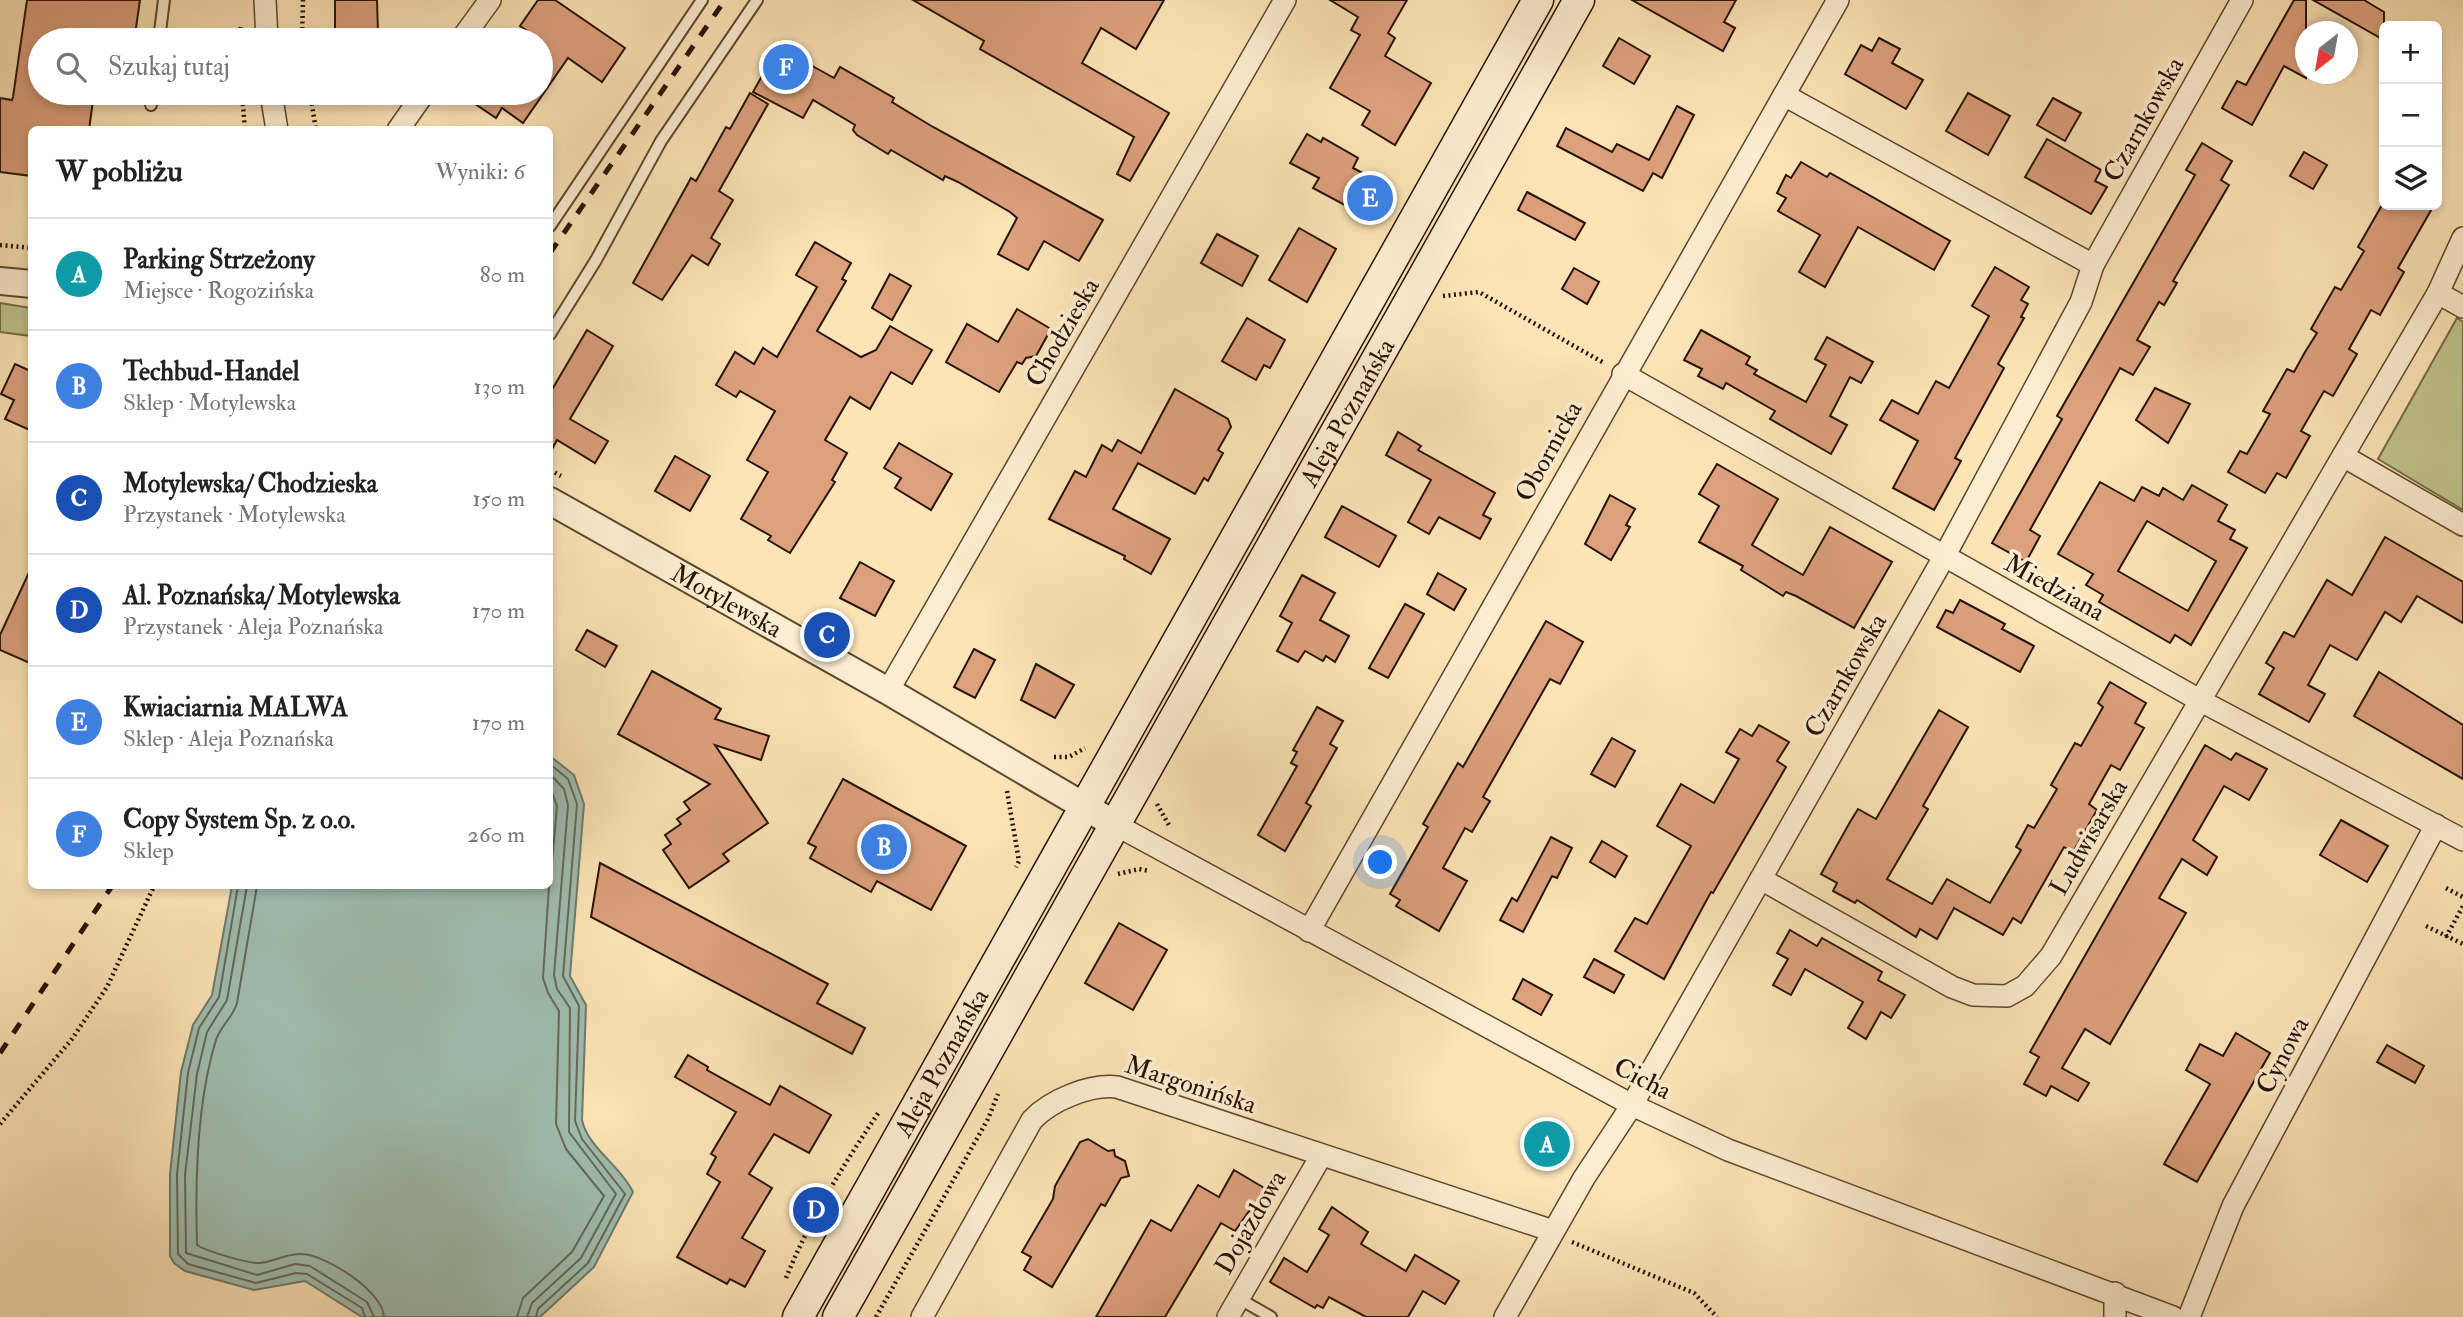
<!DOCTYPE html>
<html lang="pl">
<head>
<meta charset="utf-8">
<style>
	:root { --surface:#fff; --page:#f6f6f6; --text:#222; --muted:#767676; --line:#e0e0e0; --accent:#8f2418 }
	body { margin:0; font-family:"IM FELL Double Pica",serif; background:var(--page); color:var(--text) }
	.controls { position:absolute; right:21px; top:21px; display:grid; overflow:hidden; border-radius:10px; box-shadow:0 4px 10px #0003 }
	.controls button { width:63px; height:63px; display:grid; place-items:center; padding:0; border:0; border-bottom:2px solid var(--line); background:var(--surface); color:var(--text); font:35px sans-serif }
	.compass { position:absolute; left:2295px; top:21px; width:63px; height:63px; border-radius:50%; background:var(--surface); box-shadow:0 4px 10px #0003; rotate:211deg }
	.you { position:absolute; left:1381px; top:863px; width:24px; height:24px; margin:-18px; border:5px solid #fff; border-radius:50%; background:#1a73e8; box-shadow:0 0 0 10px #1a73e833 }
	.badge { display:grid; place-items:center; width:46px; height:46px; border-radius:50%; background:var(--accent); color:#fff; font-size:23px; font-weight:700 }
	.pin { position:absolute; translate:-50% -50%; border:4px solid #fff; box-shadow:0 2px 7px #0006 }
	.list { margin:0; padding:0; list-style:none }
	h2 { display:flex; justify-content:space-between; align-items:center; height:91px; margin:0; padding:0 28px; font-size:30px }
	h2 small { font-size:23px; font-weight:400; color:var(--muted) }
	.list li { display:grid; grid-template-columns:46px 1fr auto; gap:21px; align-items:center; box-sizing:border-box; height:112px; padding:0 28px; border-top:2px solid var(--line) }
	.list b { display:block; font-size:26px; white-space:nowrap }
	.list p { margin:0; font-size:23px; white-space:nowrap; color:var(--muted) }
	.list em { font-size:23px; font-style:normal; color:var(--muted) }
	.icon { flex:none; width:38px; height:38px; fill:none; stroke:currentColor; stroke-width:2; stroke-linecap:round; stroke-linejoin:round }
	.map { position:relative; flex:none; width:2463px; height:1317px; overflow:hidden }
	.search { position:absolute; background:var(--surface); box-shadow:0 4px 10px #0003; left:28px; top:28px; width:525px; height:77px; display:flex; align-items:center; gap:18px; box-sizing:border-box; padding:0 24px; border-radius:38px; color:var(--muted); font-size:26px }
	.panel { position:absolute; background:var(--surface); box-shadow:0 4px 10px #0003; left:28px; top:126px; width:525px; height:763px; border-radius:10px }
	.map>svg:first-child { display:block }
	.green { fill:#c0c48e; stroke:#746c47; stroke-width:2 }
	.water { fill:#9fbeb0; stroke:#6f7a6a; stroke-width:2 }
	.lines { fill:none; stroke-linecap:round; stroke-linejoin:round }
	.shore { stroke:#646858; stroke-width:2 }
	.building { fill:#dca07d; stroke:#281300; stroke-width:2; fill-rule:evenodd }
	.service-casing { stroke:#5d472e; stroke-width:14 }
	.minor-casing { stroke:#5d472e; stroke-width:24 }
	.tertiary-casing { stroke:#5d472e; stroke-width:30 }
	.secondary-casing { stroke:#281300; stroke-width:33 }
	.path { stroke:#281300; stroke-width:4.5; stroke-dasharray:2 3.5; stroke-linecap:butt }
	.service { stroke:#fdedd0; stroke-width:10 }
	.minor { stroke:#fdedd0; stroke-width:21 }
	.tertiary { stroke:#fdedd0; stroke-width:26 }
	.secondary { stroke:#fdedd0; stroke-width:30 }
	.rail { stroke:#281300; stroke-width:5; stroke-dasharray:12 12; stroke-linecap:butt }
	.labels { text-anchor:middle; stroke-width:7; stroke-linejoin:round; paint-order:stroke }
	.street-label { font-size:26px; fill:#281300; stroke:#fdedd0 }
</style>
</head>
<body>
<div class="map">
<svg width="2463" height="1317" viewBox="0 0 2463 1317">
	<rect width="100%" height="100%" fill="#fce4b7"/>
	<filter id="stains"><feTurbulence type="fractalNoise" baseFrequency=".00286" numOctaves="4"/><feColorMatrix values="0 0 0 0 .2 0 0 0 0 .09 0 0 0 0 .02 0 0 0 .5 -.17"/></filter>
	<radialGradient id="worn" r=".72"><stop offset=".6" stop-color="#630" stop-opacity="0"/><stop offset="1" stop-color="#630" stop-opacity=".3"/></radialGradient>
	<g class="green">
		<polygon points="0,303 31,308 31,336 0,332"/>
		<polygon points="2457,318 2463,322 2463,510 2378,459"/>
	</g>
	<path class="water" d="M550,756L574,775L584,804L570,976L586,1005L582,1120C588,1148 621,1166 633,1192L594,1267L540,1317H362L305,1281L254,1290L185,1271L174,1263L170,1256V1174L181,1072L193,1025L212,995L232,886H550Z"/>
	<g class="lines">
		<g class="shore">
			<polyline points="550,787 557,806 550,885"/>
			<polyline points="238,886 219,997 199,1028 188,1073 177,1174 178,1254 188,1264 256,1283 296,1273 307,1274 362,1308 365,1317"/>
			<polyline points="247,886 227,1000 207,1032 197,1074 185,1175 186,1253 257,1275 295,1264 310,1266 367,1302 374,1317"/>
			<path d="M257,886L237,1003C233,1017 220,1027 216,1040C197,1101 195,1182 197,1245C206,1251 249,1264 259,1263C274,1262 287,1253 302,1254C326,1255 383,1291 384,1317"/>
			<polyline points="517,1317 523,1298 572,1252 604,1196 566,1149 556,1124 559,1011 548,993 543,978 549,886"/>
			<polyline points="527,1317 532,1303 581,1258 616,1194 569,1132 570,1008 557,989 554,975 568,805 564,789 550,774"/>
			<polyline points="536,1317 538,1309 588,1263 625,1194 582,1139 575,1121 579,1006 563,976 577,804 568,779 550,764"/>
		</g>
	</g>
	<g class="building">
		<polygon points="27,0 140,0 135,35 110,32 109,40 40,40 40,93 94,93 89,130 32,130 32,176 0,172 0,98 12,100 13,97"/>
		<polygon points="335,0 377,0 378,32 335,33"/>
		<polygon points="538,0 555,0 625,48 602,82 568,58 523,123 502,108 496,118 459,93 541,93 541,40 520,26"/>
		<polygon points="913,0 1164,0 1136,49 1101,28 1082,63 1169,113 1130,181 1117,174 1134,137 980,49 984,41"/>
		<polygon points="1330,0 1407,0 1388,33 1395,38 1385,56 1431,83 1395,145 1362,125 1370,111 1330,88 1360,35 1351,30 1358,17"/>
		<polygon points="1632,0 1736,0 1724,22 1735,28 1723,51"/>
		<polygon points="2294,0 2306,0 2306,78 2284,66 2252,125 2222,108 2237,81 2246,85"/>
		<polygon points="2313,0 2364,0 2384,12 2384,40"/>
		<polygon points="1619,38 1650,56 1634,84 1603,66"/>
		<polygon points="1879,38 1900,49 1892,63 1923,80 1906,109 1845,74 1861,45 1872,51"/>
		<polygon points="778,47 834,78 840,67 894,98 892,102 933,127 1103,220 1079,261 1044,241 1028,270 998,254 1017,218 1010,212 958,182 945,176 943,180 891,150 888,154 857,135 853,130 855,125 813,100 803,118 753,92"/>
		<polygon points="750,93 768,104 719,191 733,200 711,238 720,244 708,265 692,255 662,300 633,283 691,178 696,181 726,127 730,129"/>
		<polygon points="1968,93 2010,116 1988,155 1946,131"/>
		<polygon points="2053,98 2081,113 2065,141 2037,125"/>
		<polygon points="1677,106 1694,115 1662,178 1653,173 1643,191 1557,146 1566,128 1612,152 1617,144 1649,160"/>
		<polygon points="1307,134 1321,142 1323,138 1358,158 1353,168 1387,186 1374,209 1359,200 1354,210 1313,188 1319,178 1290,163"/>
		<polygon points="2047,139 2101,170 2095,181 2107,187 2091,214 2025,177"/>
		<polygon points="2202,143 2232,161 2221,180 2229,185 2173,281 2177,283 2164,305 2159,302 2137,340 2150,347 2133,375 2120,368 2030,530 2040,536 2026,562 1992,543 2062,419 2057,416 2195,175 2186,170"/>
		<polygon points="2304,152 2327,165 2313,189 2290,176"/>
		<polygon points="1801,162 1827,177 1830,173 1950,241 1934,270 1858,227 1825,287 1799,272 1820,235 1778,211 1786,198 1777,193 1786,175 1791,178"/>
		<polygon points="1527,192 1585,223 1575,240 1518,210"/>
		<polygon points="2382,205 2434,205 2398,268 2404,272 2380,315 2371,310 2349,349 2357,354 2333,396 2324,391 2301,431 2310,436 2286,478 2277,473 2265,493 2228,472 2240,451 2247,454 2270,414 2263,411 2287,369 2294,372 2305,352 2317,333 2311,329 2335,287 2341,290 2364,251 2358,247"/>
		<polygon points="1299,228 1336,249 1307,302 1269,280"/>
		<polygon points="1217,234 1258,256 1242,286 1201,263"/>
		<polygon points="815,242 851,263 842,279 846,281 817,331 861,357 876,350 890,326 932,350 912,384 891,372 870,409 850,397 825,440 847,453 832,480 835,482 790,553 768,540 771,536 741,519 768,472 747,460 775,411 740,391 736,397 716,385 735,352 754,364 763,348 777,357 817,287 796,275"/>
		<polygon points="1995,267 2029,287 2021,300 2028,304 2021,317 2024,318 1998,364 2004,368 1955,458 1961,461 1934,510 1893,488 1918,441 1880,420 1892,400 1918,414 1936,381 1949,388 1989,316 1972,306"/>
		<polygon points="1574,268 1599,282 1587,304 1562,289"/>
		<polygon points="890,274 911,286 892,320 872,308"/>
		<polygon points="1017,309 1051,329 1036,356 1026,358 1022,364 1017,362 999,392 946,362 967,324 998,342"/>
		<polygon points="1247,318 1285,340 1270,368 1264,365 1256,380 1222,361"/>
		<polygon points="587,330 613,346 570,419 608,441 595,463 557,440 550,453 550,393"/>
		<polygon points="1701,330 1750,357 1746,364 1757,370 1754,374 1806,402 1826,365 1815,359 1827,337 1873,362 1861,383 1850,377 1830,416 1847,425 1831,454 1770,419 1775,411 1726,383 1723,389 1698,376 1702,369 1684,360"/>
		<polygon points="15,364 28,370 32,364 32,431 5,419 14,400 1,394"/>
		<polygon points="2155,388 2190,404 2168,443 2136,420"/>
		<polygon points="1175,389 1228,419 1231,427 1218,450 1223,453 1216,466 1208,481 1204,478 1195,494 1138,463 1113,509 1170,539 1151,574 1124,559 1125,556 1049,519 1075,471 1086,477 1102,445 1112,451 1118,440 1141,453"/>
		<polygon points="1398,432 1421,446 1418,450 1495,493 1483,515 1491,519 1480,539 1439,517 1429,534 1408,522 1431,480 1386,455"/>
		<polygon points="899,443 952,474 931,510 895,488 901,478 884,468"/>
		<polygon points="675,456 710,476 690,511 655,491"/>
		<polygon points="1717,464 1778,499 1752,545 1777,560 1803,575 1830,527 1892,562 1854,628 1796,596 1786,592 1783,596 1741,570 1743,566 1699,542 1719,506 1699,494"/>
		<path d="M2100,482L2134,501L2142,487L2159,496L2163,488L2183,500L2192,485L2227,505L2218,521L2235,530L2230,539L2247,548L2191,645L2175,635L2170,643L2099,602L2103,595L2086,585L2093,574L2058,554ZM2147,521L2216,561L2188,611L2118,571Z"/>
		<polygon points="1610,495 1635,509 1626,525 1630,527 1611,560 1585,544"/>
		<polygon points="1342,506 1396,536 1379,567 1325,537"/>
		<polygon points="2385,537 2463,582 2463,623 2417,596 2401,622 2385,612 2357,660 2330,645 2308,685 2325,694 2309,722 2259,694 2274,668 2266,663 2284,632 2294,637 2327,580 2352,595"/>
		<polygon points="860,562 894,581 875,616 840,598"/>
		<polygon points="32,566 32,664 0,650 0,635"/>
		<polygon points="1438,573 1466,589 1454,610 1427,594"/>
		<polygon points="1302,575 1335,593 1320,620 1349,636 1335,662 1326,656 1323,661 1305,651 1298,662 1277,651 1292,623 1280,616"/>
		<polygon points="1960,600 2005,624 2002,629 2034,646 2020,672 1937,627 1946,610 1953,613"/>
		<polygon points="1405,604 1424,614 1388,678 1369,668"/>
		<polygon points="1546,621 1583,642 1560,684 1550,679 1483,797 1490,801 1472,832 1465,828 1443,868 1467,881 1439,931 1396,906 1400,900 1390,894 1428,827 1423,824 1458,763 1463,767"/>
		<polygon points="587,630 617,646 605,667 576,650"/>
		<polygon points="974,649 995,660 975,698 954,687"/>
		<polygon points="1036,664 1074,685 1055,718 1021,700"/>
		<polygon points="652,671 721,709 715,719 769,736 761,760 715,745 768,823 723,854 729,861 689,888 663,850 671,844 665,835 681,824 677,819 690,810 684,802 710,784 618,734"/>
		<polygon points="2379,672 2463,725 2463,779 2354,716"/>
		<polygon points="2110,682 2146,703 2135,723 2144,728 2120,770 2111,765 2089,804 2097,810 2073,852 2064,847 2021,923 2013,918 2003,935 1954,908 1937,939 1920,929 1916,937 1857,900 1855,903 1833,891 1837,883 1821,874 1850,822 1858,809 1876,819 1939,710 1968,727 1923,806 1928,809 1887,879 1932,904 1947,879 1990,903 2021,850 2016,847 2028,825 2034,828 2057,789 2051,785 2075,743 2081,746 2103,707 2098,703"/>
		<polygon points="1317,707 1343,721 1330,744 1337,748 1306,803 1311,806 1285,851 1258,835 1297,766 1291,763 1297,752 1293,750"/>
		<polygon points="1759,725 1789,742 1777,761 1786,767 1713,893 1711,892 1664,979 1615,951 1635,918 1647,924 1691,846 1657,826 1681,784 1714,803 1739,759 1726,752 1740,729 1752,736"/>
		<polygon points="1612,738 1635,751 1615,787 1591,774"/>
		<polygon points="2205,745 2231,760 2236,753 2267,769 2249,800 2224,786 2193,840 2217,857 2207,875 2182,859 2159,898 2186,913 2110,1044 2085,1029 2062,1068 2089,1083 2078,1101 2051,1086 2046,1096 2024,1084 2039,1057 2030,1052"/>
		<polygon points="843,779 966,846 931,910 877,881 871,892 810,858 816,847 808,843"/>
		<polygon points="2341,820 2388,846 2367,882 2320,855"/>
		<polygon points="1551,837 1572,848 1557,878 1552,876 1523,932 1500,920 1512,898 1517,901"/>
		<polygon points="1602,841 1627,856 1615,877 1590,862"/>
		<polygon points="600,863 828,984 817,1003 865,1028 852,1054 591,917"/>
		<polygon points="1119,923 1167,950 1133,1010 1085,983"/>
		<polygon points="1790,930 1817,946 1822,938 1882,972 1878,980 1905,995 1891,1018 1881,1012 1866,1039 1848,1028 1863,1002 1835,986 1805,969 1791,995 1773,985 1788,959 1777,953"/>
		<polygon points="1594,959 1624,975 1614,993 1584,977"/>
		<polygon points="1523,979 1552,995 1541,1015 1513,999"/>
		<polygon points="2236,1033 2270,1053 2197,1182 2164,1164 2210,1084 2186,1070 2200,1044 2223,1056"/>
		<polygon points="2387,1045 2424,1066 2415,1083 2377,1062"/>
		<polygon points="688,1055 708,1067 707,1070 770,1105 780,1086 831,1115 809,1153 774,1134 749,1174 772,1188 742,1238 765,1251 745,1287 730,1279 727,1284 677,1257 720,1182 707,1174 716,1157 711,1154 736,1112 675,1077"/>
		<polygon points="1544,1129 1561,1138 1549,1159 1532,1150"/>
		<polygon points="1088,1139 1108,1151 1114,1150 1115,1156 1125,1161 1129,1176 1121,1178 1105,1206 1101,1204 1052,1287 1024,1270 1031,1257 1022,1252 1053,1199 1055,1186 1080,1142"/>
		<polygon points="1234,1170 1266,1189 1252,1213 1249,1211 1235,1231 1221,1223 1165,1317 1096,1317 1151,1220 1171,1231 1198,1185 1219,1197"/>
		<polygon points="1332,1207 1368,1232 1361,1244 1406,1271 1415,1255 1459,1281 1445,1304 1423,1291 1408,1317 1366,1317 1329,1297 1323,1308 1317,1305 1315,1308 1270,1282 1284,1258 1307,1272 1329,1235 1319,1229"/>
	</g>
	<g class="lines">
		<g class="service-casing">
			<g id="service">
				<polyline points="159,40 164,0"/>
				<polyline points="151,105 153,93"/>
				<polyline points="550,226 702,0"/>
				<polyline points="550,334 596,260 661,141 757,0"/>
				<polyline points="1238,1298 1271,1317"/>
			</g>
		</g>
		<g class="minor-casing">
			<g id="minor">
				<polyline points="265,0 267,40"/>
				<polyline points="461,40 490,0"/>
				<polyline points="271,93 277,130"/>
				<polyline points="1784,95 2093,265"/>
				<polyline points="398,130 424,93"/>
				<polyline points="2438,293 2463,307"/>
				<polyline points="1623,374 2201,701 2463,840"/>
				<polyline points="2343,456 2463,525"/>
				<polyline points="888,691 1285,0"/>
				<polyline points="1116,825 1632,1105 1728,1150 2173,1317"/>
				<polyline points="1761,879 1952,987 1973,995 2007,996 2025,986 2051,956 2438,293 2463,238"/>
				<polyline points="1309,931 1838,0"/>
				<polyline points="2115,1293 2115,1317"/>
				<path d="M922,1317L1032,1120C1051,1100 1090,1084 1117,1087L1553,1231"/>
				<polyline points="1228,1317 1321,1156"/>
				<polyline points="1505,1317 1584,1178 1632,1105 1944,557 2081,302 2093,265 2242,0"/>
				<polyline points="2189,1317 2233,1206 2436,825"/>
			</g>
		</g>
		<g class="tertiary-casing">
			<g id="tertiary">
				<polyline points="0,281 32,284"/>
				<path id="s1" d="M550,501L888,691L1116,825"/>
			</g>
		</g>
		<g class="secondary-casing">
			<g id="secondary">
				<path id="s2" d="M798,1317L1538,0"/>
				<path id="s3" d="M838,1317L1579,0"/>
			</g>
		</g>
		<g class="path">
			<polyline points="239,40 241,27"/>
			<polyline points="302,40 303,0"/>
			<polyline points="242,93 245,130"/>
			<polyline points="310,93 316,130"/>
			<polyline points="0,245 32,248"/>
			<polyline points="1443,296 1479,292 1604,363"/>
			<polyline points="550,470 561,476"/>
			<polyline points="1054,757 1069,757 1085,748"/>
			<polyline points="1007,791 1019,861 1016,867"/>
			<polyline points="1157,804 1170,827"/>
			<polyline points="1118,874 1139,869 1149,871"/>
			<polyline points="2446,888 2463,897"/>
			<polyline points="2426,926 2463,944"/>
			<polyline points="2446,937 2463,906"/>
			<polyline points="0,1124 72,1039 107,987 154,886"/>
			<polyline points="1572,1242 1694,1293 1717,1317"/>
			<path d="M786,1278C810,1219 843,1165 879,1112"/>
			<polyline points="876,1317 988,1119 998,1094"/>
		</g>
		<use href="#service" class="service"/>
		<use href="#minor" class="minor"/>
		<use href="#tertiary" class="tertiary"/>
		<use href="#secondary" class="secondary"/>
		<g class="rail">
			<polyline points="550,253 725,0"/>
			<polyline points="0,1053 112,886"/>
		</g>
	</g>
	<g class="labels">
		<g class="street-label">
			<text transform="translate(2143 119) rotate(-61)" y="9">Czarnkowska</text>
			<text transform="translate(1062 332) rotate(-60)" y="9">Chodzieska</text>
			<text dy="9" stroke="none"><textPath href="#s3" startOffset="1038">Aleja Poznańska</textPath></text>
			<text transform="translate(1548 451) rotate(-61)" y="9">Obornicka</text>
			<text transform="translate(2055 587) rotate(29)" y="9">Miedziana</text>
			<text dy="9" stroke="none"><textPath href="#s1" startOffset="203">Motylewska</textPath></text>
			<text transform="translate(1845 675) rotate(-60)" y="9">Czarnkowska</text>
			<text transform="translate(2088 837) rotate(-60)" y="9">Ludwisarska</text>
			<text transform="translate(2282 1055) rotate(-62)" y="9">Cynowa</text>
			<text dy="9" stroke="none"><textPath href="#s2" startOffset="292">Aleja Poznańska</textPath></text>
			<text transform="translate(1643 1078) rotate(27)" y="9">Cicha</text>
			<text transform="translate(1191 1084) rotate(18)" y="9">Margonińska</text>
			<text transform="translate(1250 1222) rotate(-60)" y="9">Dojazdowa</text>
		</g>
	</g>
	<rect width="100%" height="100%" filter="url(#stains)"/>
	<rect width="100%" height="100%" fill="url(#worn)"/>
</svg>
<div class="controls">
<button>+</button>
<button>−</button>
<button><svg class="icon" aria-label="layers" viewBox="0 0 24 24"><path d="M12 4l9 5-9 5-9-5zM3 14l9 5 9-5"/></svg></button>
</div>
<svg class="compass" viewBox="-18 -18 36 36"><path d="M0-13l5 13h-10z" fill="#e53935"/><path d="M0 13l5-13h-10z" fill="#767676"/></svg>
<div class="you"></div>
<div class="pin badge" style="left:1547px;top:1144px;background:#0f9aa8">A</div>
<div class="pin badge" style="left:884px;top:847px;background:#3f7fe0">B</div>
<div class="pin badge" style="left:827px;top:635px;background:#1a4fb4">C</div>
<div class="pin badge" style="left:816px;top:1210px;background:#1a4fb4">D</div>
<div class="pin badge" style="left:1370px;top:198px;background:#3f7fe0">E</div>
<div class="pin badge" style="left:786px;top:67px;background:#3f7fe0">F</div>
<div class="search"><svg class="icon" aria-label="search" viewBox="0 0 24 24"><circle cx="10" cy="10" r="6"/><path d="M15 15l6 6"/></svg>Szukaj tutaj</div>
<section class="panel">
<h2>W pobliżu<small>Wyniki: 6</small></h2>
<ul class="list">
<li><span class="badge" style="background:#0f9aa8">A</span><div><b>Parking Strzeżony</b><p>Miejsce · Rogozińska</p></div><em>80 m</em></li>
<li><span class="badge" style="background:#3f7fe0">B</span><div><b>Techbud-Handel</b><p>Sklep · Motylewska</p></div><em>130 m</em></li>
<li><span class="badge" style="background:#1a4fb4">C</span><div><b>Motylewska/ Chodzieska</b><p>Przystanek · Motylewska</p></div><em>150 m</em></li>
<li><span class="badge" style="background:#1a4fb4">D</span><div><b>Al. Poznańska/ Motylewska</b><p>Przystanek · Aleja Poznańska</p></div><em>170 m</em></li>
<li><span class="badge" style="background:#3f7fe0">E</span><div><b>Kwiaciarnia MALWA</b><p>Sklep · Aleja Poznańska</p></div><em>170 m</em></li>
<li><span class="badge" style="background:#3f7fe0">F</span><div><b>Copy System Sp. z o.o.</b><p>Sklep</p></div><em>260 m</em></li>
</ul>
</section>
</div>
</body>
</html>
